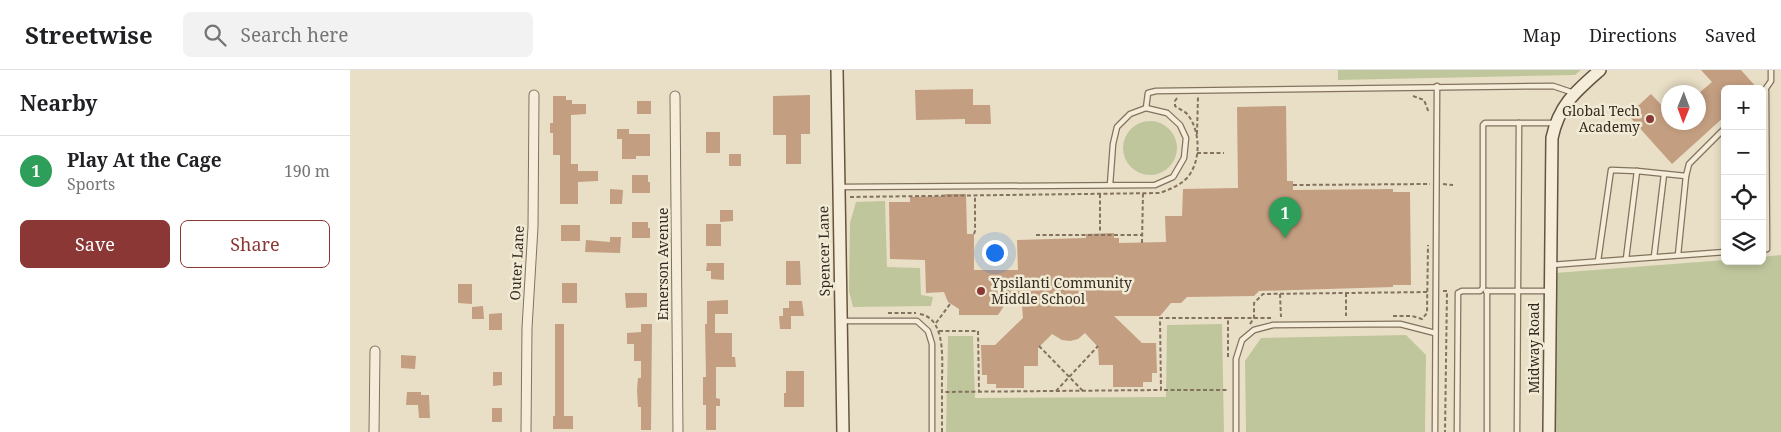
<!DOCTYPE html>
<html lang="en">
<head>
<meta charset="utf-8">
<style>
	:root { --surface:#fff; --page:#f2f2f2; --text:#202124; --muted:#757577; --line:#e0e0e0; --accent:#8a3735 }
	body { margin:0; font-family:"Noto Serif",serif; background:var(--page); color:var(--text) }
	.controls { position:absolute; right:15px; top:15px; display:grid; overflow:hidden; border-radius:8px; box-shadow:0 2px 8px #0003 }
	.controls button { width:45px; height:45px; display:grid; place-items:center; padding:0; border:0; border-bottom:1px solid var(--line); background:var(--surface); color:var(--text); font:25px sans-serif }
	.compass { position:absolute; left:1311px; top:15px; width:45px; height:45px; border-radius:50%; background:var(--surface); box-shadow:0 2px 8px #0003; rotate:181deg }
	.you { position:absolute; left:644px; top:182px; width:18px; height:18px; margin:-12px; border:4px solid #fff; border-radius:50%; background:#1a73e8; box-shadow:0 0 0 8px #1a73e833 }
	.badge { display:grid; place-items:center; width:32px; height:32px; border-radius:50%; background:var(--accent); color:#fff; font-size:16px; font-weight:700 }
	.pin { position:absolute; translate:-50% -41px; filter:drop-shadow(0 1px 2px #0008) }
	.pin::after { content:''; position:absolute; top:26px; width:18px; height:15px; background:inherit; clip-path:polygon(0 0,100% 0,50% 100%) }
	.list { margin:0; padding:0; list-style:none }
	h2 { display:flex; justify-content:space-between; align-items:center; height:65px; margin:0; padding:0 20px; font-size:21px }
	h2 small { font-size:16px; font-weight:400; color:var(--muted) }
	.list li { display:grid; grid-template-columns:32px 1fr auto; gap:15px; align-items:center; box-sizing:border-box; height:70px; padding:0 20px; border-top:1px solid var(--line) }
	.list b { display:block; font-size:19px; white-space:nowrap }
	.list p { margin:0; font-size:16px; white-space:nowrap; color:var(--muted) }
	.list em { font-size:16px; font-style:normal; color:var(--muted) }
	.actions { display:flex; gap:10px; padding:15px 20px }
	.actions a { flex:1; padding:11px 0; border:1px solid var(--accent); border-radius:8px; text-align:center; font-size:18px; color:var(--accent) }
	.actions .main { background:var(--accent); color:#fff }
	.icon { flex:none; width:28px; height:28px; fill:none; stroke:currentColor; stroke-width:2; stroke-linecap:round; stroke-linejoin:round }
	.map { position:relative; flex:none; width:1431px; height:362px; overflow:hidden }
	header { display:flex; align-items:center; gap:30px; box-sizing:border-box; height:70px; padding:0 25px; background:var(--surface); border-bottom:1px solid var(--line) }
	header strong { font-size:24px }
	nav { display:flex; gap:28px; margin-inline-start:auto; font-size:18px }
	.search { width:350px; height:45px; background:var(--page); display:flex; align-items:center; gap:12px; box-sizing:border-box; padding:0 18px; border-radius:8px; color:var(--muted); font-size:19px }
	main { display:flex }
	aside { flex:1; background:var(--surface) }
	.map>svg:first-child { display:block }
	.green { fill:#c0c69c }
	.building { fill:#c39e81 }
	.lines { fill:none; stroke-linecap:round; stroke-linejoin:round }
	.lane-casing { stroke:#82725e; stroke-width:7 }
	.street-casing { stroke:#82725e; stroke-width:11 }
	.secondary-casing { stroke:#645441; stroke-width:14 }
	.path { stroke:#82725e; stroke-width:2; stroke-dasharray:4 2.5; stroke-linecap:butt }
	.lane { stroke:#f5edd9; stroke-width:4.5 }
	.street { stroke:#f5edd9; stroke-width:9 }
	.secondary { stroke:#f5edd9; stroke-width:11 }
	.poi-dot { fill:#8a3735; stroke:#f1ead5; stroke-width:2 }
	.labels { text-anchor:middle; stroke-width:5; stroke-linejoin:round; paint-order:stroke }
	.poi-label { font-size:14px; fill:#342a20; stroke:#f1ead5; text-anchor:end }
	.street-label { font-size:14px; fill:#342a20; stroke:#f1ead5 }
</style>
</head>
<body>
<header>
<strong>Streetwise</strong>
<div class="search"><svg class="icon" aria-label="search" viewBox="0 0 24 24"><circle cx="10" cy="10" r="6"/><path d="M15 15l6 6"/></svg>Search here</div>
<nav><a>Map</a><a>Directions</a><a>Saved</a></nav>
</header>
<main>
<aside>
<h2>Nearby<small></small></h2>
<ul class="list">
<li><span class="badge" style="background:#2e9e5b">1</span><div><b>Play At the Cage</b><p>Sports</p></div><em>190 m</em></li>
</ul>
<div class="actions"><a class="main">Save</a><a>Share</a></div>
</aside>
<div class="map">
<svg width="1431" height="362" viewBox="0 0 1431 362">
	<rect width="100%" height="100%" fill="#e9dfc6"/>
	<g class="green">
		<polygon points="988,0 1231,0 1225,5 988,10"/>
		<circle cx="800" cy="78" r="27"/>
		<polygon points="535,131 537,197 570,198 571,225 583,227 581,236 503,237 499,221 500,153 506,132"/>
		<polygon points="1431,185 1431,362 1204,362 1205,203 1375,190 1375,191 1412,191 1412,187"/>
		<polygon points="872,254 874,362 596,362 598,266 623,266 625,328 816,327 817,255"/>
		<polygon points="1056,265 1076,285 1075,362 896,362 895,291 911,268"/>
	</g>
	<g class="building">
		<polygon points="1351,0 1391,0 1408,19 1375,19 1375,46 1322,94 1278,45 1301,24 1318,42 1318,52 1348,52 1348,24 1362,12"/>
		<polygon points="623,19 623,35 640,35 641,54 615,54 615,49 566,50 565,20"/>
		<polygon points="460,25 460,64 451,64 451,94 436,94 436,65 423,65 423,26"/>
		<polygon points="203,26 216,26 216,30 222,30 222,34 236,34 236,44 221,45 221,94 228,94 228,101 248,101 248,111 228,112 228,134 210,134 210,85 203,85 203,63 200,63 200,53 203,53"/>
		<rect x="287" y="31" width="14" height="13"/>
		<polygon points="936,36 937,111 943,111 943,120 1043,119 1043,122 1060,122 1061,215 1043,215 1043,217 909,221 904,226 837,227 831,233 821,233 810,246 764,246 792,273 806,273 807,303 802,303 802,312 793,312 793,317 763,317 763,295 749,295 748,277 735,263 728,269 720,271 712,270 702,264 688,278 688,296 674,296 674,318 646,318 646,314 637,314 637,305 632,305 631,275 645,275 673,248 672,236 654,236 648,245 609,245 609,239 598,232 594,222 576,223 575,190 540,189 539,132 560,132 560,127 595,126 595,124 616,124 617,164 624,164 624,200 668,200 667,170 736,168 736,164 764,163 764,168 769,168 769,173 816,172 815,146 832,146 833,119 888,118 887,37"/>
		<polygon points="267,59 279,59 279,64 300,64 300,86 286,86 286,89 272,89 272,69 267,69"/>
		<rect x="356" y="62" width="14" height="21"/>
		<rect x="379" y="84" width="12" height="12"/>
		<polygon points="282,105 298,105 298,112 300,112 300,123 282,123"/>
		<polygon points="260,119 273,120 272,134 260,134"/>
		<polygon points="370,140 383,140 383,151 370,152"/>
		<polygon points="282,152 298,152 298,158 300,158 300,168 282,168"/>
		<rect x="356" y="154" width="15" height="22"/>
		<rect x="211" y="155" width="19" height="16"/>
		<polygon points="260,167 271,167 270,183 235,182 236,170 260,172"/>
		<polygon points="436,191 450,191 451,215 436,215"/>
		<polygon points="357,193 374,193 374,210 361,209 361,201 356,201"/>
		<rect x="212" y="213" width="15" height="20"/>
		<polygon points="108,214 122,214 122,234 108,233"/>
		<polygon points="275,223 297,223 297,237 276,238"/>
		<polygon points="378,230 378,244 365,244 365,263 382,263 382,287 385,287 386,297 366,297 366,328 370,329 370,336 366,336 366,360 356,360 356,335 353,335 353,307 356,307 355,254 357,254 357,231"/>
		<polygon points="439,231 452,231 454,246 441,246 441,259 430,259 429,246 433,246 433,238 439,238"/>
		<polygon points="133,236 134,249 122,249 122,237"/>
		<polygon points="152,243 152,260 139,260 139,244"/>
		<polygon points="205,254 214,254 214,346 223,346 223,359 203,359 203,346 205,346"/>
		<polygon points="291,254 302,254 301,360 291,360 291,337 288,337 287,320 288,308 291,308 291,291 284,291 284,274 277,274 277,263 291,262"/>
		<polygon points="51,285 66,286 65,299 51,298"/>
		<polygon points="436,301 454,301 454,337 434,337 434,323 436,323"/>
		<polygon points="143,302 152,302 152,315 143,316"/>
		<polygon points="57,322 71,322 71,325 79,325 80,348 69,348 68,335 56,335"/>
		<rect x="142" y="338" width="10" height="14"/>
	</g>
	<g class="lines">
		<g class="lane-casing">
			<g id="lane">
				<polyline points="1412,24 1421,11 1421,0"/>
				<polyline points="796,38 798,23 806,21 1203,16 1224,23"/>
				<polyline points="490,117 805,115 823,107 834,88 836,68 830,55 817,43 796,38 780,44 767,57 763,74 760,115"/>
				<polyline points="1412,180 1417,179 1416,21"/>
				<polyline points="1328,185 1336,106 1339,94 1375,58"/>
				<polyline points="1304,187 1314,104"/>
				<polyline points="1276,189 1287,101"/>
				<polyline points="1248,191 1261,100 1287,101 1336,106"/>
				<polyline points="1201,195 1375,182"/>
				<polyline points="1136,221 1200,221"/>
				<polyline points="492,251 567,251 578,261 582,274 582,362"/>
				<polyline points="886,362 886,289 892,270 904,260 923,255 1050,254 1085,263"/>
				<polyline points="1085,362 1087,16"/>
				<polyline points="1107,362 1108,223 1112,221 1130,221 1133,218 1133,55 1135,53 1205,53"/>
				<polyline points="1137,362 1137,221"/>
				<polyline points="1167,362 1169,53"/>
			</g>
		</g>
		<g class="street-casing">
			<g id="street">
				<polyline points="325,26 328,362"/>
				<polyline points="24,362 25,281"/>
				<polyline points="176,362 177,258 183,157 184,25"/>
			</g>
		</g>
		<g class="secondary-casing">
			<g id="secondary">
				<polyline points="487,0 493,362"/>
				<path d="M1199,362L1202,68C1209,35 1225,22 1250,0"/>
			</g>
		</g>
		<g class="path">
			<polyline points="1063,26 1074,30 1079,43"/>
			<polyline points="847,64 848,26"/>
			<polyline points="847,83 874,83"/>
			<polyline points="1093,114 1103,115"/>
			<polyline points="943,115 1080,114"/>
			<polyline points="750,124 750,163"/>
			<path d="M500,127L810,123C820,119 829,116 837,108C851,92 851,62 838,45C835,41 829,39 825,36V31L827,28"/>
			<polyline points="624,164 625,161 625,125"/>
			<polyline points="686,165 792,165"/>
			<polyline points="792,173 793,123"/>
			<polyline points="1093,221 1097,221 1095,362"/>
			<polyline points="996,223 996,246"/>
			<polyline points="930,224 931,247"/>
			<polyline points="538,243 566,243"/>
			<path d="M570,244C599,249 591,299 592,322L811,320"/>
			<polyline points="1043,246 1062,246 1072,249 1077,243 1078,175"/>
			<polyline points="878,248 921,248"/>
			<polyline points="586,253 600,234"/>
			<polyline points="900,254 904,248 904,233 913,224 1078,222"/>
			<polyline points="589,261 628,261 629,321"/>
			<polyline points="689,276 733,321"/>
			<polyline points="878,287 878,248 810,248 811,320 879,320"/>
			<polyline points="706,321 748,276"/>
			<polyline points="592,362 592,322"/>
		</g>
		<use href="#lane" class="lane"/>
		<use href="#street" class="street"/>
		<use href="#secondary" class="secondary"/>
	</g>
	<g class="poi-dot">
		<circle cx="1300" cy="49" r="5"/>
		<circle cx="631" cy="221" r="5"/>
	</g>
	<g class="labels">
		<g class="poi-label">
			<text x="1290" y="46">Global Tech<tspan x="1290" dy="16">Academy</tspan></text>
			<text x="641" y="218" text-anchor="start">Ypsilanti Community<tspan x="641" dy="16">Middle School</tspan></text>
		</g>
		<g class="street-label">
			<text transform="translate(474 181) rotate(-91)" y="5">Spencer Lane</text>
			<text transform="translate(167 193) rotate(-87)" y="5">Outer Lane</text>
			<text transform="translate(313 194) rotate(-90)" y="5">Emerson Avenue</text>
			<text transform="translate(1184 278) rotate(-90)" y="5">Midway Road</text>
		</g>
	</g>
</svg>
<div class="controls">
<button>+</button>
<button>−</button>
<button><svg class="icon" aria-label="locate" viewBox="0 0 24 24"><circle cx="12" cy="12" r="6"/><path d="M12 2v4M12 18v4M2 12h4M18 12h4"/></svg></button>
<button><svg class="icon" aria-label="layers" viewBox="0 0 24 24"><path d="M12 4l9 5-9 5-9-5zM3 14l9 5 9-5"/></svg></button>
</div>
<svg class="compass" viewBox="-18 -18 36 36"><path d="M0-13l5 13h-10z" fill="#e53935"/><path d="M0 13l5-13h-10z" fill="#757577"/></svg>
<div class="you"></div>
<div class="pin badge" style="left:935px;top:168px;background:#2e9e5b">1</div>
</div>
</main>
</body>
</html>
